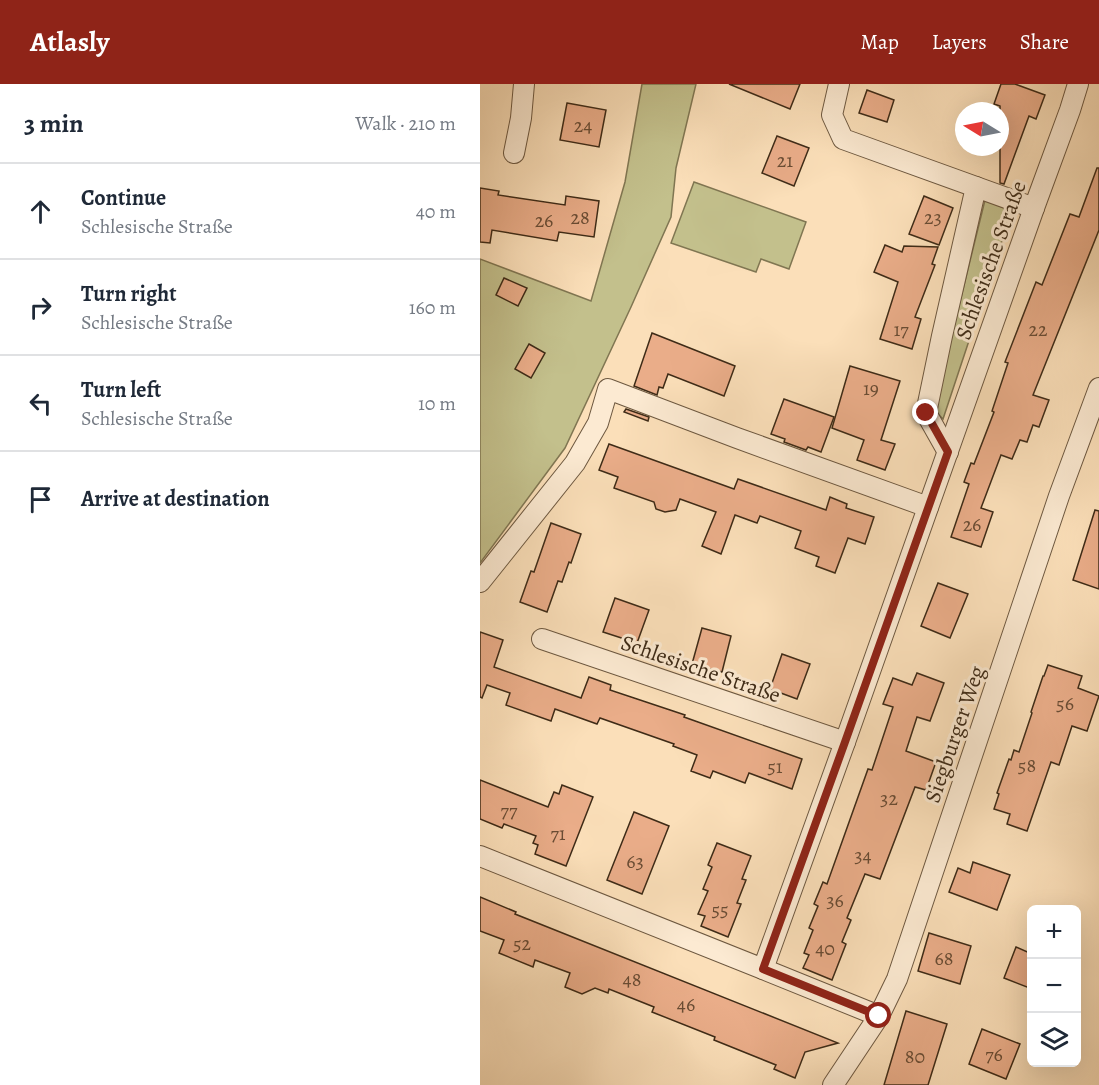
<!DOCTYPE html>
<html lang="en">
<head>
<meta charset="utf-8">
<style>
	:root { --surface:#fff; --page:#f6f6f7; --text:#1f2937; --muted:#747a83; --line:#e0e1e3; --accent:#8f2418 }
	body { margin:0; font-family:Alegreya,serif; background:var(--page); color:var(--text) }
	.controls { position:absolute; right:18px; bottom:18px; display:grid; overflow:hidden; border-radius:9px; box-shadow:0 6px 24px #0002 }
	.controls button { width:54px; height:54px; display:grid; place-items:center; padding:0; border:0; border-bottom:2px solid var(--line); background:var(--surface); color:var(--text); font:30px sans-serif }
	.compass { position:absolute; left:475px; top:18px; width:54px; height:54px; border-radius:50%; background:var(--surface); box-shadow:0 6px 24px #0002; rotate:280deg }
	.stop { position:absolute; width:18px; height:18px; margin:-14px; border:4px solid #8f2418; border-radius:50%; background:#fff }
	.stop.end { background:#8f2418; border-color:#fff; box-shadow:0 2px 6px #0008 }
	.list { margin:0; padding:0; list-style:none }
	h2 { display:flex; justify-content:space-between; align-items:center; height:78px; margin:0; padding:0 24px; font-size:26px }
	h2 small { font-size:20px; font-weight:400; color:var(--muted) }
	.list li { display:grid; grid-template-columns:39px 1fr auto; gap:18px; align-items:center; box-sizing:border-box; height:96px; padding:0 24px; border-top:2px solid var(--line) }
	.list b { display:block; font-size:22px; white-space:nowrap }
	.list p { margin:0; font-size:20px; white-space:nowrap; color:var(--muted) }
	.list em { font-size:20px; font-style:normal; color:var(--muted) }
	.icon { flex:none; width:33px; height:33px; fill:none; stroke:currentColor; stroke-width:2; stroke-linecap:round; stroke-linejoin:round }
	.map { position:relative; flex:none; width:619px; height:1001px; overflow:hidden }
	header { display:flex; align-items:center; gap:36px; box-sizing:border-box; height:84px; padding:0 30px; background:var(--accent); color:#fff }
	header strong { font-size:28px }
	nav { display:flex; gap:33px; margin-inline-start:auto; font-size:21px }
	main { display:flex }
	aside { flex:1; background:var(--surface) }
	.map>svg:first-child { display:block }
	.green { fill:#c3c08c; stroke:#807652; stroke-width:1.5 }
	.building { fill:#eaad89; stroke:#3e2b17; stroke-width:1.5 }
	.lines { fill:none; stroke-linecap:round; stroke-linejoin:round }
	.street-casing { stroke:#6d5840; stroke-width:22 }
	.street { stroke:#fcead2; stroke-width:20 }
	.route { stroke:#8f2418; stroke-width:8 }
	.labels { text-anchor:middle; stroke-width:6; stroke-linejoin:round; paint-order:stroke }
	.number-label { font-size:20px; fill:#694c34 }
	.street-label { font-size:22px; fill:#3e2b17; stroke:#fcead2 }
</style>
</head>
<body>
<header>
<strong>Atlasly</strong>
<nav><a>Map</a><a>Layers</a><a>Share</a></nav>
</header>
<main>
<aside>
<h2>3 min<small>Walk · 210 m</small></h2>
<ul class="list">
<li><svg class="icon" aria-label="ahead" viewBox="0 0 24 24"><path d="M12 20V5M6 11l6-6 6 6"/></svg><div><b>Continue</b><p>Schlesische Straße</p></div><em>40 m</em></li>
<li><svg class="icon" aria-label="right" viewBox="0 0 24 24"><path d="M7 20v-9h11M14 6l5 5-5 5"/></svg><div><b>Turn right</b><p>Schlesische Straße</p></div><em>160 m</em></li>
<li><svg class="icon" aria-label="left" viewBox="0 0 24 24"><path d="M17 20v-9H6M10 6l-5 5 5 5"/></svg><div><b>Turn left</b><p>Schlesische Straße</p></div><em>10 m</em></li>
<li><svg class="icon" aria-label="arrive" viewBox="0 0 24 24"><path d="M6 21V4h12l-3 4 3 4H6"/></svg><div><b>Arrive at destination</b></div></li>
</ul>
</aside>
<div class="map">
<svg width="619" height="1001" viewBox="0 0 619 1001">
	<rect width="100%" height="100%" fill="#fbdfb9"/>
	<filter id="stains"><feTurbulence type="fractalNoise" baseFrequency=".00333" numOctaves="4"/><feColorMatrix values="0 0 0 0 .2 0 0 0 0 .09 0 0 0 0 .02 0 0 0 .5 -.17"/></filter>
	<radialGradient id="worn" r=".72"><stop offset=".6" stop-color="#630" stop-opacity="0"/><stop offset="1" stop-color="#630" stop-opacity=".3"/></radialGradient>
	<g class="green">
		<polygon points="162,0 216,0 196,84 191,133 151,223 85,364 0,479 0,175 111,217 145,98"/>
		<polygon points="214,98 326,138 309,185 281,175 276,188 191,159"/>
		<polygon points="505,116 532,127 463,335 456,328 461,295"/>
	</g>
	<g class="building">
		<polygon points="249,0 320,0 310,25"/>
		<polygon points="521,0 535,0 565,11 556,35 549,32 524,100 520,99 520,22 514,20"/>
		<polygon points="387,6 414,16 407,38 379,29"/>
		<polygon points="87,19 126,26 119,63 80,56"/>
		<polygon points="297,52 329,64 314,102 282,89"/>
		<polygon points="617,84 619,84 619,146 553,311 569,316 559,343 553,341 547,358 540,356 532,375 521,371 501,424 513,428 501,463 471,453 489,400 484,398 491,379 494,380 514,328 512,327 528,279 525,278 556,198 562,201 590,130 599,133"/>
		<polygon points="0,104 19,107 18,111 85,121 86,112 119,117 114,153 79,148 77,157 12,146 10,159 0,158"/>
		<polygon points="444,112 473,124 459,161 429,150"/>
		<polygon points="405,161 422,168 424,162 458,163 452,180 455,181 435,233 441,235 432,265 400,255 418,198 394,188"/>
		<polygon points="24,194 47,204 38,222 16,211"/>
		<polygon points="172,249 255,282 244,312 188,290 183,304 179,303 177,311 154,302"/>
		<polygon points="49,260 65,269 51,294 35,285"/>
		<polygon points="370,282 420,297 401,356 415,360 405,386 377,376 384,356 352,344"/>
		<polygon points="304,315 354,333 341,368 328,363 326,366 304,358 305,355 291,350"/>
		<polygon points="146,325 169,333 168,337 144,328"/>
		<polygon points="129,360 254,405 258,395 346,426 350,413 367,420 366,424 394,433 385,460 368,454 355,489 336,482 339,473 315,464 321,447 280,432 277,439 255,431 241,470 222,462 236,428 200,415 196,426 185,428 176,425 174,418 134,404 138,393 119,386"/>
		<polygon points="615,426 619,427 619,505 593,496"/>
		<polygon points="71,439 101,450 91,479 89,478 82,498 78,497 67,528 40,518 51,487 54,488"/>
		<polygon points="458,499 488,510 470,554 441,542"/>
		<polygon points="135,514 169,526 157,559 123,548"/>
		<polygon points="222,544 251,552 242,588 212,580"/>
		<polygon points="0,548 23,556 14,583 101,614 109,593 131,601 130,606 205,631 204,633 322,675 312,705 269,689 265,699 233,687 230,694 211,687 217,671 193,662 194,660 120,634 117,640 75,625 71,637 26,621 30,609 7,601 2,614 0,613"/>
		<polygon points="302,570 330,580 317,615 290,605"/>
		<polygon points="568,581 602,592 598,604 619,612 607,647 592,642 579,681 571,678 547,747 527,740 530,730 514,725 519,710 517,709 529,675 531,676 534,666 539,668 552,629 551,628 563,592 564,592"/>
		<polygon points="437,589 464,599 450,637 437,633 426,667 456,678 446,706 435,703 400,795 385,790 367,834 371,836 362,858 366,860 352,896 323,884 329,871 324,869 333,846 329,844 338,822 334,820 343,798 347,800 388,685 392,686 413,623 403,620 413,594 432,601"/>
		<polygon points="0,696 68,723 74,708 79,710 82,701 113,713 86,782 55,770 58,761 53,759 56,752 24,740 22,744 0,735"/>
		<polygon points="154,728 189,742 162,810 127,796"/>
		<polygon points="237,759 271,772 262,795 266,796 257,819 261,820 248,853 221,842 225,832 218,830 228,807 223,805 232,783 228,781"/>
		<polygon points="493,778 530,791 517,826 469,808 478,784 490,789"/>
		<polygon points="0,813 36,828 35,830 358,959 325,968 315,994 294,985 296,981 234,956 235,953 172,928 174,923 129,905 128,909 115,904 102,910 85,903 90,889 55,876 53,883 19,869 24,856 0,847"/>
		<polygon points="449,849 491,862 480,900 438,887"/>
		<polygon points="536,863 552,870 552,905 524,894"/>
		<polygon points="426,927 467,940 448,1001 404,1001"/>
		<polygon points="502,945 540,960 526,995 489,980"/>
	</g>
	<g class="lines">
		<g class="street-casing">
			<g id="street">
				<polyline points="359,0 352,31 363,55 554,124"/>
				<polyline points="34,69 41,34 44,0"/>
				<polyline points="468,368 446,329 462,252 496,103"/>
				<polyline points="0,498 95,379 118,339 128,305 257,354 448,423"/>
				<polyline points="62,555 365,658"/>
				<polyline points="0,772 283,885 365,658 554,124 590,26 598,0"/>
				<polyline points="283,885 399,932"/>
				<polyline points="353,1001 399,932 417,895 579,412 619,304"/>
			</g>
		</g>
		<use href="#street" class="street"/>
	</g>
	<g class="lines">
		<polyline class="route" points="399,932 283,885 365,658 468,368 446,329"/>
	</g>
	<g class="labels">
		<g class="number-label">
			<text x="103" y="48">24</text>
			<text x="305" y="83">21</text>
			<text x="100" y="140">28</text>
			<text x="453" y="140">23</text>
			<text x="64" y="143">26</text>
			<text x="421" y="252">17</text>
			<text x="558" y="252">22</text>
			<text x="391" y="311">19</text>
			<text x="492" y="447">26</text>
			<text x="585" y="626">56</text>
			<text x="547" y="688">58</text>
			<text x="295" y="689">51</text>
			<text x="409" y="721">32</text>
			<text x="29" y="733">77</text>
			<text x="78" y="756">71</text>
			<text x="383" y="778">34</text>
			<text x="155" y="784">63</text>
			<text x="355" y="823">36</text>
			<text x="240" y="832">55</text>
			<text x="42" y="866">52</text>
			<text x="345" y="871">40</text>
			<text x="464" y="881">68</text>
			<text x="152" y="902">48</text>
			<text x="206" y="927">46</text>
			<text x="514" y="977">76</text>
			<text x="435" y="979">80</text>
		</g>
		<g class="street-label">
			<text transform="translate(510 176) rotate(-70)" y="8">Schlesische Straße</text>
			<text transform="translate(221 584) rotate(19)" y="8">Schlesische Straße</text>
			<text transform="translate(474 650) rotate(-71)" y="8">Siegburger Weg</text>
		</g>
	</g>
	<rect width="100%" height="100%" filter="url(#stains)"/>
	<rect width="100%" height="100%" fill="url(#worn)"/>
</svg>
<div class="controls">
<button>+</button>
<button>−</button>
<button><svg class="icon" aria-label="layers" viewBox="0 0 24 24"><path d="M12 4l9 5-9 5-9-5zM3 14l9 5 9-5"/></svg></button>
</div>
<svg class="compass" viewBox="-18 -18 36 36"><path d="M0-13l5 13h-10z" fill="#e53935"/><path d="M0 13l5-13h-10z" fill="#747a83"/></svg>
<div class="stop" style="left:399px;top:932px"></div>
<div class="stop end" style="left:446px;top:329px"></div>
</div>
</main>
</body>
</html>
